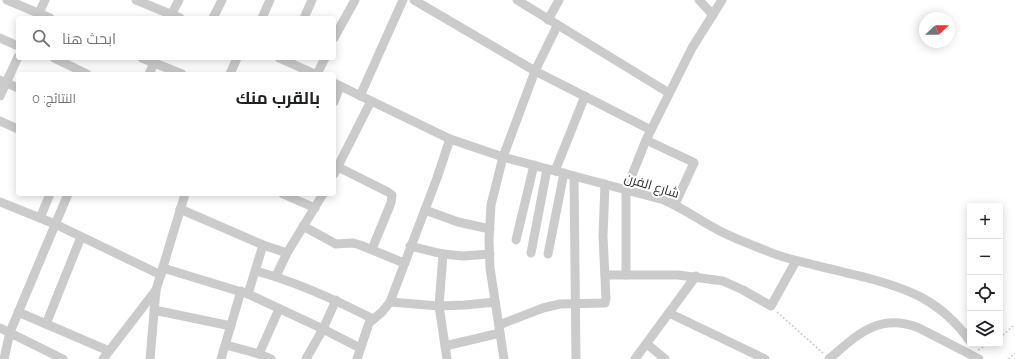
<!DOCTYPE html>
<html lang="ar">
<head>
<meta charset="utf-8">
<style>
	:root { --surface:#fff; --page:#f6f6f6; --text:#202124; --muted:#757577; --line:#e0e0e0 }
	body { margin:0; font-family:Raleway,Cairo,sans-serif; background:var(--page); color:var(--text); direction:rtl }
	.controls { position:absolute; right:12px; bottom:12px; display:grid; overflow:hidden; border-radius:4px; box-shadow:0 2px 10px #0003 }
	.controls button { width:36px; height:36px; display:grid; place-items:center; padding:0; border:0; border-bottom:1px solid var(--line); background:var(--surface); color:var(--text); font:20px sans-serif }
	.compass { position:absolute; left:919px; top:12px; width:36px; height:36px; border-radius:50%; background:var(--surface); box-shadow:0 2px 10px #0003; rotate:69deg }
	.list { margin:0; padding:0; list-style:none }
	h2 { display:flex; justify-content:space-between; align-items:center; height:52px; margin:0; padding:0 16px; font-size:17px }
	h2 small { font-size:13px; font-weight:400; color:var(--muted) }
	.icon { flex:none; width:22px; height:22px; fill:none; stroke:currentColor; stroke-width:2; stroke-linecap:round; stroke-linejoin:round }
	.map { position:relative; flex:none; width:1015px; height:359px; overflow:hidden; direction:ltr }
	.search { position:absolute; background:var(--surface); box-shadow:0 2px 10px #0003; left:16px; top:16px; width:320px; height:44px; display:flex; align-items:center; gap:10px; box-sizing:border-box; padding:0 14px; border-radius:4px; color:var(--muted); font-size:15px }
	.panel { position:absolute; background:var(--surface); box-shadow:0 2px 10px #0003; left:16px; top:72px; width:320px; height:124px; border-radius:4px; direction:rtl }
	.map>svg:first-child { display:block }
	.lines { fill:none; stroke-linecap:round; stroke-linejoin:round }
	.path { stroke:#cbcbcb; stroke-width:1.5; stroke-dasharray:2 2; stroke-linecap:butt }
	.street { stroke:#cbcbcb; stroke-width:9 }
	.labels { text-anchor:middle; stroke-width:4; stroke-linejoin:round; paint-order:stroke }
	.street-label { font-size:13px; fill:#2e2e2e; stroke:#fff }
</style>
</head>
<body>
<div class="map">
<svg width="1015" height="359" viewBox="0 0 1015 359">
	<rect width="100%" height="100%" fill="#fff"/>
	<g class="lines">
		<g class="path">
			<polyline points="777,312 823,353"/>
			<polyline points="1000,338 1015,324"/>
			<polyline points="978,350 989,344"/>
			<polyline points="1008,359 1015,353"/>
		</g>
		<g class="street">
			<polyline points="7,0 50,18"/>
			<polyline points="136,0 180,18"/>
			<polyline points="414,0 535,71 651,130"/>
			<polyline points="517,0 669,93"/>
			<polyline points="699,0 713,15"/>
			<polyline points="171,15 179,0"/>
			<polyline points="37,18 45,0"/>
			<polyline points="213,18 222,0"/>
			<polyline points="262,18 270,0"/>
			<polyline points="304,18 312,0"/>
			<polyline points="548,20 559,0"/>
			<polyline points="0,38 18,46"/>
			<polyline points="334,38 355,0"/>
			<polyline points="54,58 87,74"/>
			<polyline points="142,58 182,74"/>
			<polyline points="279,58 315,74"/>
			<polyline points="149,74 156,59"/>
			<polyline points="230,74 237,58"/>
			<polyline points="317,74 325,58"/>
			<polyline points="0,80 18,88"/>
			<path d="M334,83L450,139L503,157L664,200C685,209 702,222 722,232C736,239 752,245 767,251C785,259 804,262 822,267C836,270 850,274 864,277C910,289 941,301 970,341"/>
			<polyline points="0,96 18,57"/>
			<polyline points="360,96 403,0"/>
			<polyline points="334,102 340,86"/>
			<polyline points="0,121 18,129"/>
			<polyline points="646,140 693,162 694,163 675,204"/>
			<polyline points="338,167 388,192 392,195 391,203 372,249"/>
			<polyline points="555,171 585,96"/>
			<polyline points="334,174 371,101"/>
			<polyline points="574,176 576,359"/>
			<polyline points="283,194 315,208"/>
			<polyline points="0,202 55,224 161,275"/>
			<polyline points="180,209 263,245 287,253"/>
			<polyline points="425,210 458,222 490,229"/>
			<polyline points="40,218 50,194"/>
			<polyline points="303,226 336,244 353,243 360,245 404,263"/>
			<polyline points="516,240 534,165"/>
			<polyline points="410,246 443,254 463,256 490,254"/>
			<polyline points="531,253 547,169"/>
			<polyline points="443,254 439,306 447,359"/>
			<polyline points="548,254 564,173"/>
			<polyline points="163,268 248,294 323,329 360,348"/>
			<path d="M256,271C297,282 336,300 373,319"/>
			<polyline points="605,275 678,275 723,281 743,290 771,306 796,261"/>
			<polyline points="626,275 626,190 646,140 692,48 722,0"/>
			<polyline points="276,276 287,253 323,194"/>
			<polyline points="248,294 263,245"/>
			<polyline points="390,302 439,306 465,305 495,302"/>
			<polyline points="154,310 231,326"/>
			<polyline points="18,312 109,351"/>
			<polyline points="669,313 765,359"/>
			<polyline points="46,324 81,237"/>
			<polyline points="499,325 543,308 560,304 605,303 606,299 603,236 605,184"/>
			<polyline points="0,328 63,359"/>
			<polyline points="647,344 665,359"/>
			<polyline points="226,345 259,354 271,359"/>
			<polyline points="445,346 500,333"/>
			<polyline points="259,354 279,309"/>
			<polyline points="4,359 10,332 68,194"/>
			<polyline points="103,359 156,290"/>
			<polyline points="150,359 156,290 185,194"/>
			<polyline points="221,359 241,291"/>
			<polyline points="306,359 323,329 336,300"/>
			<polyline points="357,359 369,323 382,312 390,302 437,178 450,139"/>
			<polyline points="504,359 490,268 489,239 491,205 503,157 535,71 557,26"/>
			<polyline points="635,359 696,276"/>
			<path d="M829,359C857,335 879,312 919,328L979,359"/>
		</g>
	</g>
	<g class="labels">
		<g class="street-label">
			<text transform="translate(652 185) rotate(17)" y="5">شارع الفرن</text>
		</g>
	</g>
</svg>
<div class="controls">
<button>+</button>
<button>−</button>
<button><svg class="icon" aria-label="locate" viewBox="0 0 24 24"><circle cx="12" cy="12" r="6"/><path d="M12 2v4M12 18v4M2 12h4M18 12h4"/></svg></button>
<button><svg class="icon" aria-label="layers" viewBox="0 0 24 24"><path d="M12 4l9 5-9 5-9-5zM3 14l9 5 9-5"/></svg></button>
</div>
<svg class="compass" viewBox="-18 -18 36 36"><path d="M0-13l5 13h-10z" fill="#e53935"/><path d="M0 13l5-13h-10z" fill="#757577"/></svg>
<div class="search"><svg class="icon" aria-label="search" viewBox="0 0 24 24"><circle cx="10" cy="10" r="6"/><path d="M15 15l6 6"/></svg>ابحث هنا</div>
<section class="panel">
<h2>بالقرب منك<small>النتائج: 0</small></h2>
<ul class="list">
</ul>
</section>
</div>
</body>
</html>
